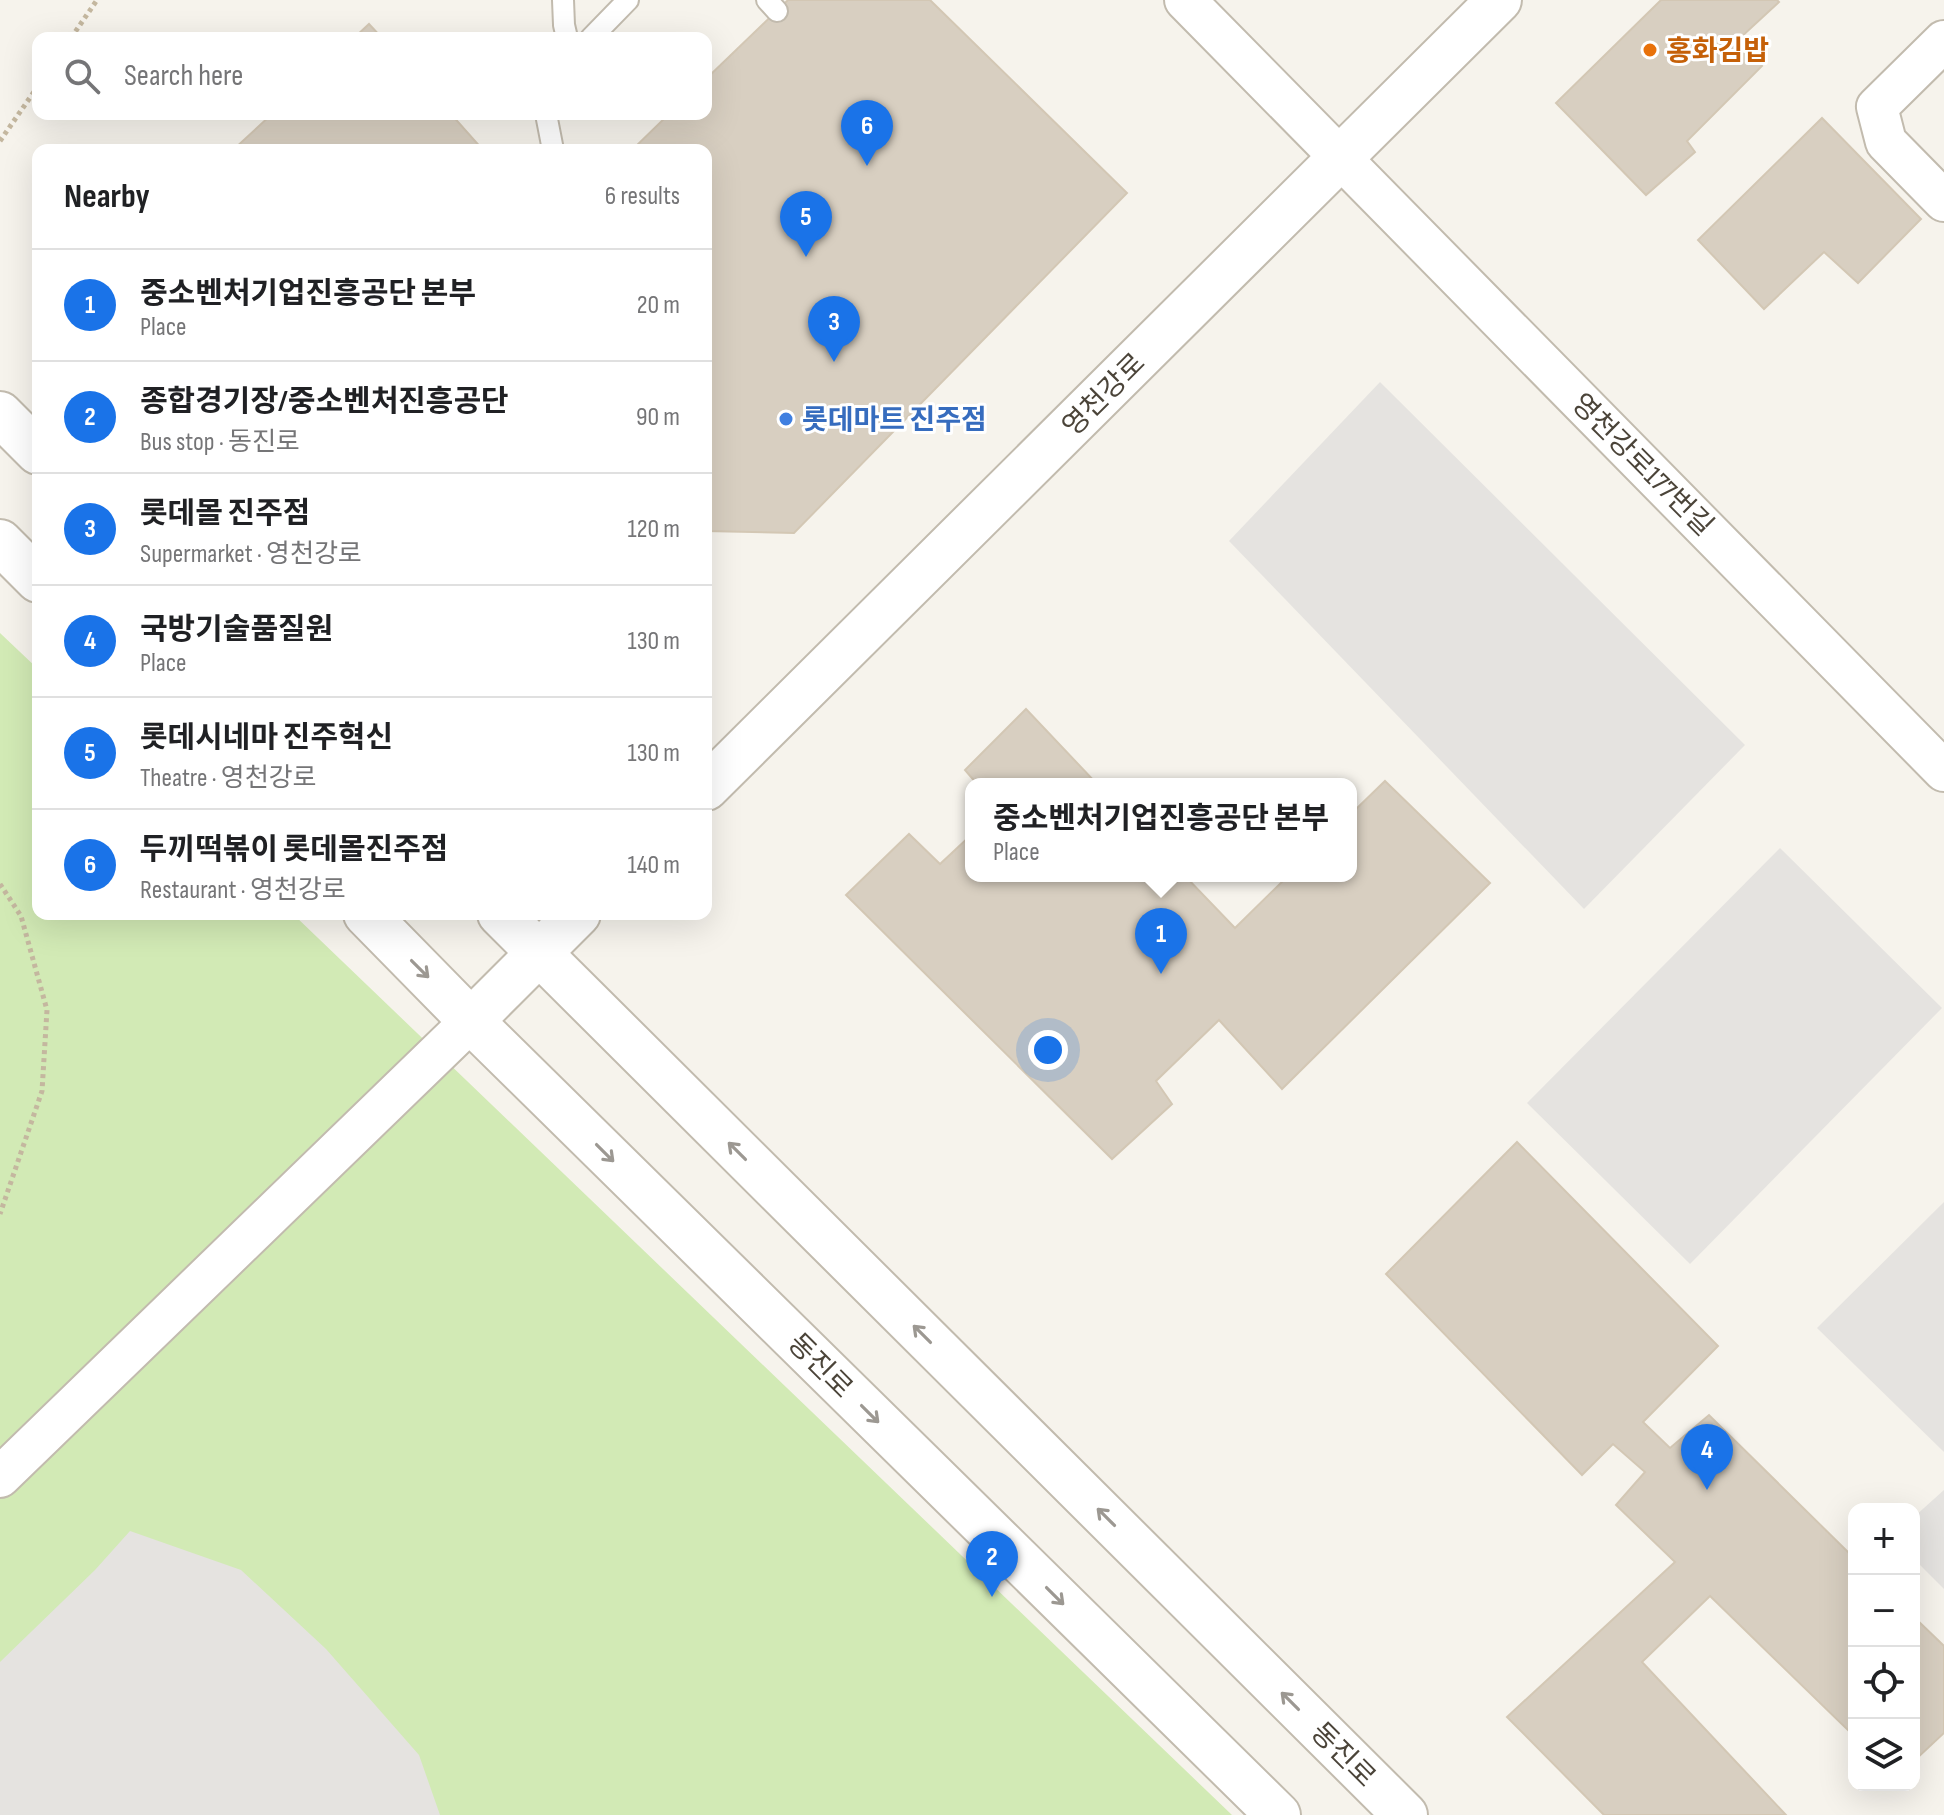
<!DOCTYPE html>
<html lang="en">
<head>
<meta charset="utf-8">
<style>
	:root { --surface:#fff; --page:#f2f2f2; --text:#202124; --muted:#757577; --line:#e0e0e0; --accent:#1a73e8 }
	body { margin:0; font-family:"Sofia Sans Condensed","Noto Sans KR",sans-serif; background:var(--page); color:var(--text) }
	.controls { position:absolute; right:24px; bottom:24px; display:grid; overflow:hidden; border-radius:16px; box-shadow:0 8px 32px #0002 }
	.controls button { width:72px; height:72px; display:grid; place-items:center; padding:0; border:0; border-bottom:2px solid var(--line); background:var(--surface); color:var(--text); font:40px sans-serif }
	.you { position:absolute; left:1048px; top:1050px; width:28px; height:28px; margin:-20px; border:6px solid #fff; border-radius:50%; background:#1a73e8; box-shadow:0 0 0 12px #1a73e833 }
	.badge { display:grid; place-items:center; width:52px; height:52px; border-radius:50%; background:var(--accent); color:#fff; font-size:26px; font-weight:700 }
	.pin { position:absolute; translate:-50% -66px; filter:drop-shadow(0 2px 4px #0008) }
	.pin::after { content:''; position:absolute; top:42px; width:28px; height:24px; background:inherit; clip-path:polygon(0 0,100% 0,50% 100%) }
	.popup { position:absolute; left:965px; top:778px; width:392px; height:104px; box-sizing:border-box; display:grid; place-content:center; border-radius:16px; background:var(--surface); filter:drop-shadow(0 2px 6px #0005); font-size:26px; white-space:nowrap; color:var(--muted) }
	.popup b { font-size:30px; color:var(--text) }
	.popup::after { content:''; position:absolute; left:50%; top:100%; margin-left:-16px; border:16px solid transparent; border-top-color:var(--surface) }
	.list { margin:0; padding:0; list-style:none }
	h2 { display:flex; justify-content:space-between; align-items:center; height:104px; margin:0; padding:0 32px; font-size:34px }
	h2 small { font-size:26px; font-weight:400; color:var(--muted) }
	.list li { display:grid; grid-template-columns:52px 1fr auto; gap:24px; align-items:center; box-sizing:border-box; height:112px; padding:0 32px; border-top:2px solid var(--line) }
	.list b { display:block; font-size:30px; white-space:nowrap }
	.list p { margin:0; font-size:26px; white-space:nowrap; color:var(--muted) }
	.list em { font-size:26px; font-style:normal; color:var(--muted) }
	.icon { flex:none; width:44px; height:44px; fill:none; stroke:currentColor; stroke-width:2; stroke-linecap:round; stroke-linejoin:round }
	.map { position:relative; flex:none; width:1944px; height:1815px; overflow:hidden }
	.search { position:absolute; background:var(--surface); box-shadow:0 8px 32px #0002; left:32px; top:32px; width:680px; height:88px; display:flex; align-items:center; gap:20px; box-sizing:border-box; padding:0 28px; border-radius:16px; color:var(--muted); font-size:30px }
	.panel { position:absolute; background:var(--surface); box-shadow:0 8px 32px #0002; left:32px; top:144px; width:680px; height:776px; border-radius:16px }
	.map>svg:first-child { display:block }
	.green { fill:#d2eab5 }
	.parking { fill:#e5e3e0 }
	.building { fill:#d8cfc1; stroke:#d3c7b4; stroke-width:2 }
	.lines { fill:none; stroke-linecap:round; stroke-linejoin:round }
	.service-casing { stroke:#c2bbae; stroke-width:24 }
	.minor-casing { stroke:#c2bbae; stroke-width:44 }
	.tertiary-casing { stroke:#c2bbae; stroke-width:48 }
	.path { stroke:#c4b79f; stroke-width:5; stroke-dasharray:4 4; stroke-linecap:butt }
	.service { stroke:#fff; stroke-width:20 }
	.minor { stroke:#fff; stroke-width:40 }
	.tertiary { stroke:#fff; stroke-width:44 }
	.oneway { stroke:#9c9892 }
	.food-dot { fill:#e8710a; stroke:#fff; stroke-width:3 }
	.shop-dot { fill:#3f7fe0; stroke:#fff; stroke-width:3 }
	.labels { text-anchor:middle; stroke-width:6; stroke-linejoin:round; paint-order:stroke }
	.food-label { font-size:28px; font-weight:bold; fill:#c56008; stroke:#fff; text-anchor:start }
	.street-label { font-size:28px; fill:#4b4439; stroke:#fff }
	.shop-label { font-size:28px; font-weight:bold; fill:#366cbe; stroke:#fff; text-anchor:start }
</style>
</head>
<body>
<div class="map">
<svg width="1944" height="1815" viewBox="0 0 1944 1815">
	<rect width="100%" height="100%" fill="#f6f3ec"/>
	<polygon class="green" points="0,633 38,669 38,914 293,914 1232,1815 0,1815"/>
	<g class="parking">
		<polygon points="1380,382 1745,745 1584,909 1229,541"/>
		<polygon points="1780,848 1942,1008 1690,1264 1527,1103"/>
		<polygon points="1944,1202 1944,1452 1817,1328"/>
		<polygon points="1944,1490 1944,1589 1914,1559 1914,1517"/>
		<polygon points="130,1531 241,1570 326,1649 419,1755 440,1815 0,1815 0,1662 95,1570"/>
	</g>
	<g class="building">
		<polygon points="788,0 930,0 1127,193 794,533 706,531 706,150 632,150 669,114 706,114 706,79"/>
		<polygon points="1661,0 1777,0 1779,2 1740,38 1762,66 1687,141 1695,152 1646,195 1556,103"/>
		<polygon points="369,24 382,38 354,38"/>
		<polygon points="272,114 451,114 483,150 233,150"/>
		<polygon points="1822,118 1921,219 1858,283 1824,252 1764,309 1698,240"/>
		<polygon points="1026,709 1097,784 977,784 965,770"/>
		<polygon points="1385,781 1490,883 1282,1089 1219,1020 1156,1081 1172,1104 1112,1159 846,895 909,834 940,864 971,835 971,876 1185,876 1235,928 1288,876 1351,876 1351,814"/>
		<polygon points="1517,1142 1718,1346 1643,1422 1670,1448 1709,1415 1854,1558 1854,1736 1710,1596 1642,1662 1786,1815 1604,1815 1507,1717 1675,1562 1616,1505 1645,1472 1613,1444 1582,1475 1386,1274"/>
		<polygon points="1914,1617 1944,1646 1944,1733 1914,1761"/>
	</g>
	<g class="lines">
		<g class="service-casing">
			<g id="service">
				<polyline points="563,0 564,25 567,38"/>
				<polyline points="767,0 777,11"/>
				<polyline points="591,38 628,0"/>
				<polyline points="546,114 553,150"/>
			</g>
		</g>
		<g class="minor-casing">
			<g id="minor">
				<polyline points="1185,0 1944,771"/>
				<polyline points="1944,41 1877,107 1886,142 1944,201"/>
				<polyline points="0,1477 471,1021"/>
			</g>
		</g>
		<g class="tertiary-casing">
			<g id="tertiary">
				<polyline points="0,414 38,452"/>
				<polyline points="0,542 38,580"/>
				<polyline points="706,788 1499,0"/>
				<polyline points="366,914 471,1021 1278,1815"/>
				<polyline points="500,914 1405,1815"/>
				<polyline points="471,1021 578,914"/>
			</g>
		</g>
		<g class="path">
			<polyline points="71,38 97,0"/>
			<polyline points="0,141 38,86"/>
			<polyline points="0,884 21,916 47,1010 42,1091 0,1214"/>
		</g>
		<use href="#service" class="service"/>
		<use href="#minor" class="minor"/>
		<use href="#tertiary" class="tertiary"/>
	</g>
	<defs><path id="oneway-shaft" d="M-6 0H5M1.5-3L5.5 0L1.5 3" fill="none" stroke-width="1.6" stroke-linecap="round" stroke-linejoin="round" transform="scale(2)"/></defs>
	<g class="oneway">
		<use href="#oneway-shaft" transform="translate(420 969) rotate(45)"/>
		<use href="#oneway-shaft" transform="translate(737 1151) rotate(-135)"/>
		<use href="#oneway-shaft" transform="translate(605 1153) rotate(45)"/>
		<use href="#oneway-shaft" transform="translate(922 1334) rotate(-135)"/>
		<use href="#oneway-shaft" transform="translate(870 1414) rotate(45)"/>
		<use href="#oneway-shaft" transform="translate(1106 1517) rotate(-135)"/>
		<use href="#oneway-shaft" transform="translate(1055 1596) rotate(45)"/>
		<use href="#oneway-shaft" transform="translate(1290 1701) rotate(-135)"/>
	</g>
	<circle class="food-dot" cx="1650" cy="50" r="8"/>
	<circle class="shop-dot" cx="786" cy="419" r="8"/>
	<g class="labels">
		<g class="food-label">
			<text x="1666" y="60">홍화김밥</text>
		</g>
		<g class="street-label">
			<text transform="translate(1103 394) rotate(-45)" y="10">영천강로</text>
			<text transform="translate(1643 464) rotate(45)" y="10">영천강로177번길</text>
			<text transform="translate(821 1365) rotate(45)" y="10">동진로</text>
			<text transform="translate(1344 1754) rotate(45)" y="10">동진로</text>
		</g>
		<g class="shop-label">
			<text x="802" y="429">롯데마트 진주점</text>
		</g>
	</g>
</svg>
<div class="controls">
<button>+</button>
<button>−</button>
<button><svg class="icon" aria-label="locate" viewBox="0 0 24 24"><circle cx="12" cy="12" r="6"/><path d="M12 2v4M12 18v4M2 12h4M18 12h4"/></svg></button>
<button><svg class="icon" aria-label="layers" viewBox="0 0 24 24"><path d="M12 4l9 5-9 5-9-5zM3 14l9 5 9-5"/></svg></button>
</div>
<div class="you"></div>
<div class="pin badge" style="left:1161px;top:974px">1</div>
<div class="popup"><b>중소벤처기업진흥공단 본부</b>Place</div>
<div class="pin badge" style="left:992px;top:1597px">2</div>
<div class="pin badge" style="left:834px;top:362px">3</div>
<div class="pin badge" style="left:1707px;top:1490px">4</div>
<div class="pin badge" style="left:806px;top:257px">5</div>
<div class="pin badge" style="left:867px;top:166px">6</div>
<div class="search"><svg class="icon" aria-label="search" viewBox="0 0 24 24"><circle cx="10" cy="10" r="6"/><path d="M15 15l6 6"/></svg>Search here</div>
<section class="panel">
<h2>Nearby<small>6 results</small></h2>
<ul class="list">
<li><span class="badge">1</span><div><b>중소벤처기업진흥공단 본부</b><p>Place</p></div><em>20 m</em></li>
<li><span class="badge">2</span><div><b>종합경기장/중소벤처진흥공단</b><p>Bus stop · 동진로</p></div><em>90 m</em></li>
<li><span class="badge">3</span><div><b>롯데몰 진주점</b><p>Supermarket · 영천강로</p></div><em>120 m</em></li>
<li><span class="badge">4</span><div><b>국방기술품질원</b><p>Place</p></div><em>130 m</em></li>
<li><span class="badge">5</span><div><b>롯데시네마 진주혁신</b><p>Theatre · 영천강로</p></div><em>130 m</em></li>
<li><span class="badge">6</span><div><b>두끼떡볶이 롯데몰진주점</b><p>Restaurant · 영천강로</p></div><em>140 m</em></li>
</ul>
</section>
</div>
</body>
</html>
